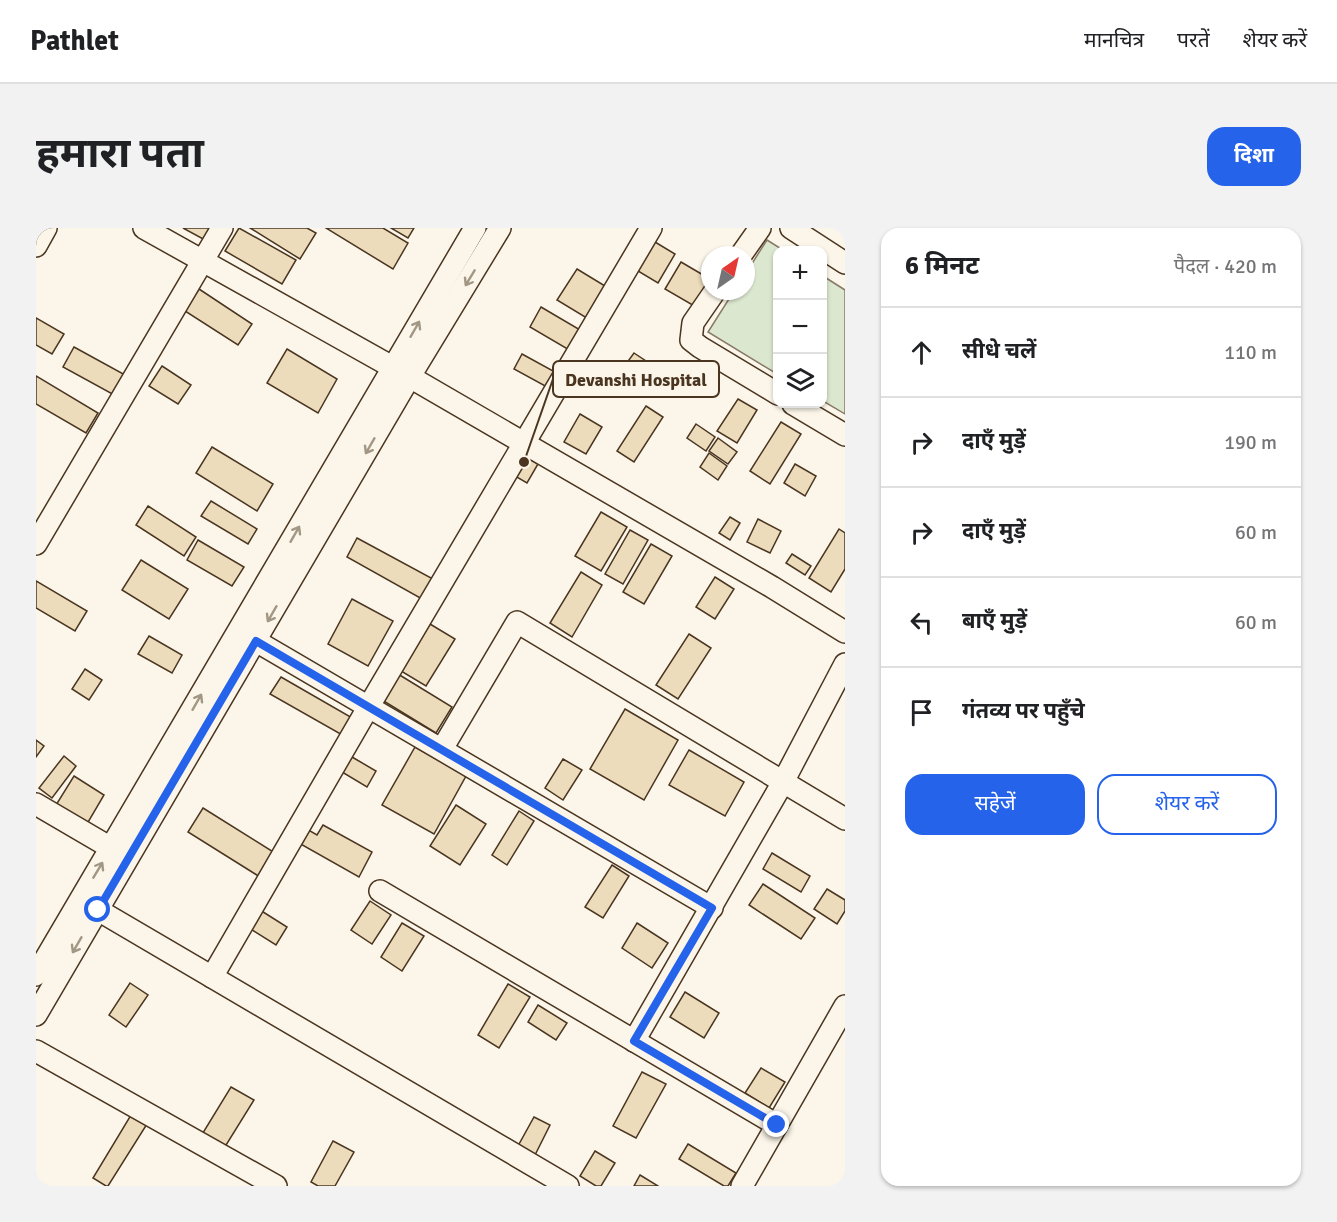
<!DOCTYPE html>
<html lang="hi">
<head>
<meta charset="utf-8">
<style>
	:root { --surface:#fff; --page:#f2f2f2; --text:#202124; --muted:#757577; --line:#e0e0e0; --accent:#2563eb }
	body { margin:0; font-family:Signika,"Noto Sans Devanagari",sans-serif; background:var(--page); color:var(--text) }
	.controls { position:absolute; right:18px; top:18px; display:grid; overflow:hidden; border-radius:12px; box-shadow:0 2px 4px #0004 }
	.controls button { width:54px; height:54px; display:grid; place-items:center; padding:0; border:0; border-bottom:2px solid var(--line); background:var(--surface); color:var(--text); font:30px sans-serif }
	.compass { position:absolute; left:665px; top:18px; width:54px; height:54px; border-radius:50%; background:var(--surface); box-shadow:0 2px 4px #0004; rotate:34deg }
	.stop { position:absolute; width:18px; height:18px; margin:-14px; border:4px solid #2563eb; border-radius:50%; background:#fff }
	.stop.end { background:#2563eb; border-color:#fff; box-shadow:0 2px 6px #0008 }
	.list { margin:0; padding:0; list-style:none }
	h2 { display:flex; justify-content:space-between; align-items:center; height:78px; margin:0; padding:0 24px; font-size:26px }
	h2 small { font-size:20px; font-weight:400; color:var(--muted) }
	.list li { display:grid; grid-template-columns:39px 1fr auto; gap:18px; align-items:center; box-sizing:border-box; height:90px; padding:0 24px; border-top:2px solid var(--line) }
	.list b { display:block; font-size:22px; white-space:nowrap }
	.list em { font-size:20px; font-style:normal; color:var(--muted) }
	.actions { display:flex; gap:12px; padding:18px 24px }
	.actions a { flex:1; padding:14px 0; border:2px solid var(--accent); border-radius:18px; text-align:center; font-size:21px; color:var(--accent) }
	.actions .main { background:var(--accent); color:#fff }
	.icon { flex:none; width:33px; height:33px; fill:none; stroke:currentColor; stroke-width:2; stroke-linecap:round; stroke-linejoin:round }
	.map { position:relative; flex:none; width:809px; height:958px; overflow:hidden; border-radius:18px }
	header { display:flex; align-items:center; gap:36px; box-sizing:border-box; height:84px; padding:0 30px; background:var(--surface); border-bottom:2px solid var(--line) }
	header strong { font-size:28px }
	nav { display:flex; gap:33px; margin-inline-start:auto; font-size:21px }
	.intro { display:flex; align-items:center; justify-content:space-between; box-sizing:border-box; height:144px; padding:0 36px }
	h1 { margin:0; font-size:42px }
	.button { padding:15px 27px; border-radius:18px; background:var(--accent); color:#fff; font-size:21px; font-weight:700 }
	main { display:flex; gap:36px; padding:0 36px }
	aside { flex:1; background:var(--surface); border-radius:18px; box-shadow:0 2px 4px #0004 }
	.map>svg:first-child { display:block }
	.green { fill:#dce7d0; stroke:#887966; stroke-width:1.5 }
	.building { fill:#ecdcbc; stroke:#4a3520; stroke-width:1.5 }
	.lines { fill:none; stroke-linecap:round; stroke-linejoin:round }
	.minor-casing { stroke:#4a3520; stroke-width:24 }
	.minor { stroke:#fbf6e9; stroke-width:21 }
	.oneway { stroke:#a29684 }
	.route { stroke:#2563eb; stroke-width:8 }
	.leader { fill:none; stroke:#4a3520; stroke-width:2 }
	.callout-dot { fill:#4a3520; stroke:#fbf6e9; stroke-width:2 }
	.callout { fill:#fbf6e9; stroke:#4a3520; stroke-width:2 }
	.callout-label { font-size:18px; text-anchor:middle; font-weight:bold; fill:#4a3520 }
</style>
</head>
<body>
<header>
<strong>Pathlet</strong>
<nav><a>मानचित्र</a><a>परतें</a><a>शेयर करें</a></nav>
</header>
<div class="intro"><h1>हमारा पता</h1><a class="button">दिशा</a></div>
<main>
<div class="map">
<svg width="809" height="958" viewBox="0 0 809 958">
	<rect width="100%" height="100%" fill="#fbf6e9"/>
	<g class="green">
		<polygon points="731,12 747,22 742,22 741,146 672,104 698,63 710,63 710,45"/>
		<polygon points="787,48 809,62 809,186 787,173"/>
	</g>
	<g class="building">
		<polygon points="147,0 176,0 169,12"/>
		<polygon points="203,0 260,32 246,56 189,23"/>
		<polygon points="214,0 271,0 280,5 264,31"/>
		<polygon points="290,0 347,0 372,15 357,41"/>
		<polygon points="355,0 378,0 372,10"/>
		<polygon points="614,11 639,26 622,55 597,40"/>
		<polygon points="645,34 674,51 674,56 660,79 629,61"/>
		<polygon points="541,41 574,61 554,92 521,72"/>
		<polygon points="163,61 216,96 202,117 149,83"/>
		<polygon points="505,79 551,106 540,126 494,99"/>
		<polygon points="0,90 28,106 16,126 0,117"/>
		<polygon points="38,119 91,148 80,168 27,139"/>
		<polygon points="251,121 301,151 282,185 231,155"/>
		<polygon points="598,125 613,135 605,146 590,136"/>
		<polygon points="486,126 519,144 511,159 478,141"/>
		<polygon points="126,138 155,157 142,176 113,158"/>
		<polygon points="0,148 62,185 50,205 0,176"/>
		<polygon points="702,171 721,182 701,215 681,203"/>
		<polygon points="610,178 627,189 598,234 581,223"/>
		<polygon points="544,186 566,199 550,226 528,214"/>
		<polygon points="745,194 765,206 734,256 714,243"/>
		<polygon points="660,196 679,209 670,223 651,210"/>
		<polygon points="682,210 701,224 692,236 673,223"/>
		<polygon points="176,219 237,256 221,283 160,245"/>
		<polygon points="483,225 502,236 491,255 472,244"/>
		<polygon points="673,225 691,238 682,252 664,239"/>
		<polygon points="759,236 780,248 769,268 748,255"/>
		<polygon points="175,273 221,301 212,316 165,288"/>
		<polygon points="112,278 160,309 148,328 100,297"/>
		<polygon points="565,284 591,299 565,343 539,328"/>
		<polygon points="694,289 704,295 694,312 683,305"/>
		<polygon points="722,291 745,303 734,325 711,314"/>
		<polygon points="803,301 809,305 809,341 795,364 773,350"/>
		<polygon points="594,302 612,312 587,356 569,346"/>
		<polygon points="321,310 397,351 386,371 311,329"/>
		<polygon points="162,312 208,339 196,358 151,332"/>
		<polygon points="615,316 636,328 608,376 587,364"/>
		<polygon points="756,326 775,338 769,347 750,335"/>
		<polygon points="105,332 152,361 133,391 86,362"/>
		<polygon points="545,344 566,357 536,409 514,395"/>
		<polygon points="679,349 698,361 679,391 660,379"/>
		<polygon points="0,353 51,383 39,403 0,380"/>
		<polygon points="316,371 357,393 332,438 292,416"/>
		<polygon points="394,396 419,411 390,458 365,443"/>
		<polygon points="653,406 675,420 642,471 620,457"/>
		<polygon points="113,408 146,427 136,445 102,426"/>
		<polygon points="49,441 66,452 53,472 36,461"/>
		<polygon points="362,446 416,479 400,505 346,472"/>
		<polygon points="245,449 318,491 308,508 234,466"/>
		<polygon points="589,481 642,512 608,572 554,541"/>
		<polygon points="0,512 8,518 0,529"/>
		<polygon points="379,519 430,548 398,606 346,577"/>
		<polygon points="653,522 708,554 689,588 633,557"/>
		<polygon points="28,528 40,538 16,570 3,560"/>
		<polygon points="316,529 340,543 331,559 306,544"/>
		<polygon points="527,531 546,542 527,572 509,560"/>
		<polygon points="38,548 68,567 51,596 20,577"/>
		<polygon points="420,577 450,596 424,637 394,618"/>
		<polygon points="167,580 239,625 224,649 152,604"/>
		<polygon points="483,583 498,593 471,637 456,627"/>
		<polygon points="287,597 336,624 323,649 261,614 269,600 281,607"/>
		<polygon points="736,625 774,648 765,664 727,641"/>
		<polygon points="576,637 593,648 567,690 549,679"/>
		<polygon points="727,656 779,690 765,711 713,677"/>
		<polygon points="791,661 809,672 809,683 801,696 778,681"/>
		<polygon points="334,673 355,687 336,716 315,702"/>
		<polygon points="224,682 251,699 240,717 213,700"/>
		<polygon points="366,695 388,708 366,743 345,729"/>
		<polygon points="601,695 632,715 616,740 586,720"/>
		<polygon points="94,755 112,767 90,799 73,787"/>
		<polygon points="472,756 494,769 463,820 442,807"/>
		<polygon points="649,764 683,785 668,810 634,789"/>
		<polygon points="502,777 531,795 520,812 492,794"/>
		<polygon points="725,840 749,854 733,880 709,865"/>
		<polygon points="606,844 630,856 600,910 577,898"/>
		<polygon points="195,859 218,872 187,922 165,908"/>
		<polygon points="95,887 111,896 72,958 70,958 57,950"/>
		<polygon points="498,889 514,897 499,927 482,918"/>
		<polygon points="297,913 318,924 299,958 282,958 275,954"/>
		<polygon points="652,916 700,945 692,958 688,958 643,931"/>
		<polygon points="559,923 579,935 565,958 560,958 544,948"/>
		<polygon points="604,947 622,958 598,958"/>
	</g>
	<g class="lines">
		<g class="minor-casing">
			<g id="minor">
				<polyline points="108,0 374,149 736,359 809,404"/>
				<polyline points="755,0 809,35"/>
				<polyline points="0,18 10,0"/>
				<polyline points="705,27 724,0"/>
				<polyline points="679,63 657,95 655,112 664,119 742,166"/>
				<polyline points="757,176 809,207"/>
				<polyline points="0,316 186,0"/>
				<polyline points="220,413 676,680"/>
				<polyline points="406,521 481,394 809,591"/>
				<polyline points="0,576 75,620"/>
				<polyline points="344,663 741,897"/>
				<polyline points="62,682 532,958"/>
				<polyline points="0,747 439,0"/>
				<polyline points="176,749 333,478 615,0"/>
				<polyline points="0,787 379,140 464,0"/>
				<polyline points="598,813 747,554 809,436"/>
				<polyline points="0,823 240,958"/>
				<polyline points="706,958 809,778"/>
			</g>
		</g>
		<use href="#minor" class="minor"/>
	</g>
	<defs><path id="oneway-shaft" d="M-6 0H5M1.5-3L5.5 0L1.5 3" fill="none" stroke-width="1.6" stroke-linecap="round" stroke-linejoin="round" transform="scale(1.5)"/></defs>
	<g class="oneway">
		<use href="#oneway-shaft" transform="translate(434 50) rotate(121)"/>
		<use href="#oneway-shaft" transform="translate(379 101) rotate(-60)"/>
		<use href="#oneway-shaft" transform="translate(334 218) rotate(120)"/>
		<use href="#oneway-shaft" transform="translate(259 306) rotate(-60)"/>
		<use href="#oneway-shaft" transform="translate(236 386) rotate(120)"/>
		<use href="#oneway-shaft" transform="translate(161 474) rotate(-60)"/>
		<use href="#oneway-shaft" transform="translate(62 642) rotate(-59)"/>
		<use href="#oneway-shaft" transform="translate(41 717) rotate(120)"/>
	</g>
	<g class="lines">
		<polyline class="route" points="62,682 220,413 676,680 598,813 741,897"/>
	</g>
	<path class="leader" d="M488 234L517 151"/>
	<circle class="callout-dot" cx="488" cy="234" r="6"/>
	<rect class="callout" x="517" y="133" width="166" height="36" rx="6"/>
	<g class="callout-label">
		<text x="600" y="158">Devanshi Hospital</text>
	</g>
</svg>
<div class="controls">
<button>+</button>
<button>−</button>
<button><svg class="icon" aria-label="layers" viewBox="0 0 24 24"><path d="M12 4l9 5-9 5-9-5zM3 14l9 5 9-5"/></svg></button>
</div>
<svg class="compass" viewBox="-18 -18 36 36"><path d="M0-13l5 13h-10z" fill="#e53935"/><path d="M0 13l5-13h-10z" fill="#757577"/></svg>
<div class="stop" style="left:62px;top:682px"></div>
<div class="stop end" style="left:741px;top:897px"></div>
</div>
<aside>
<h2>6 मिनट<small>पैदल · 420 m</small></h2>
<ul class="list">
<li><svg class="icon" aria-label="ahead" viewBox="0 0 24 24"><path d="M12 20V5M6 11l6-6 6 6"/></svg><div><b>सीधे चलें</b></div><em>110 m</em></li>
<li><svg class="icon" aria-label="right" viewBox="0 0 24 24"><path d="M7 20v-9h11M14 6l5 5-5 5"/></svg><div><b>दाएँ मुड़ें</b></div><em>190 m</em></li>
<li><svg class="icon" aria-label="right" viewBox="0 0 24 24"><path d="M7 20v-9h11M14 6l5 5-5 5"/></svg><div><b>दाएँ मुड़ें</b></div><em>60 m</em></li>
<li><svg class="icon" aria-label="left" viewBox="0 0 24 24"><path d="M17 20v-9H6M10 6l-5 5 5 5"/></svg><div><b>बाएँ मुड़ें</b></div><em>60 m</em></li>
<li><svg class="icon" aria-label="arrive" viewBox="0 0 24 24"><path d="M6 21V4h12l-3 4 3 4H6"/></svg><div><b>गंतव्य पर पहुँचे</b></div></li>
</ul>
<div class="actions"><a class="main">सहेजें</a><a>शेयर करें</a></div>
</aside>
</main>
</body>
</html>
